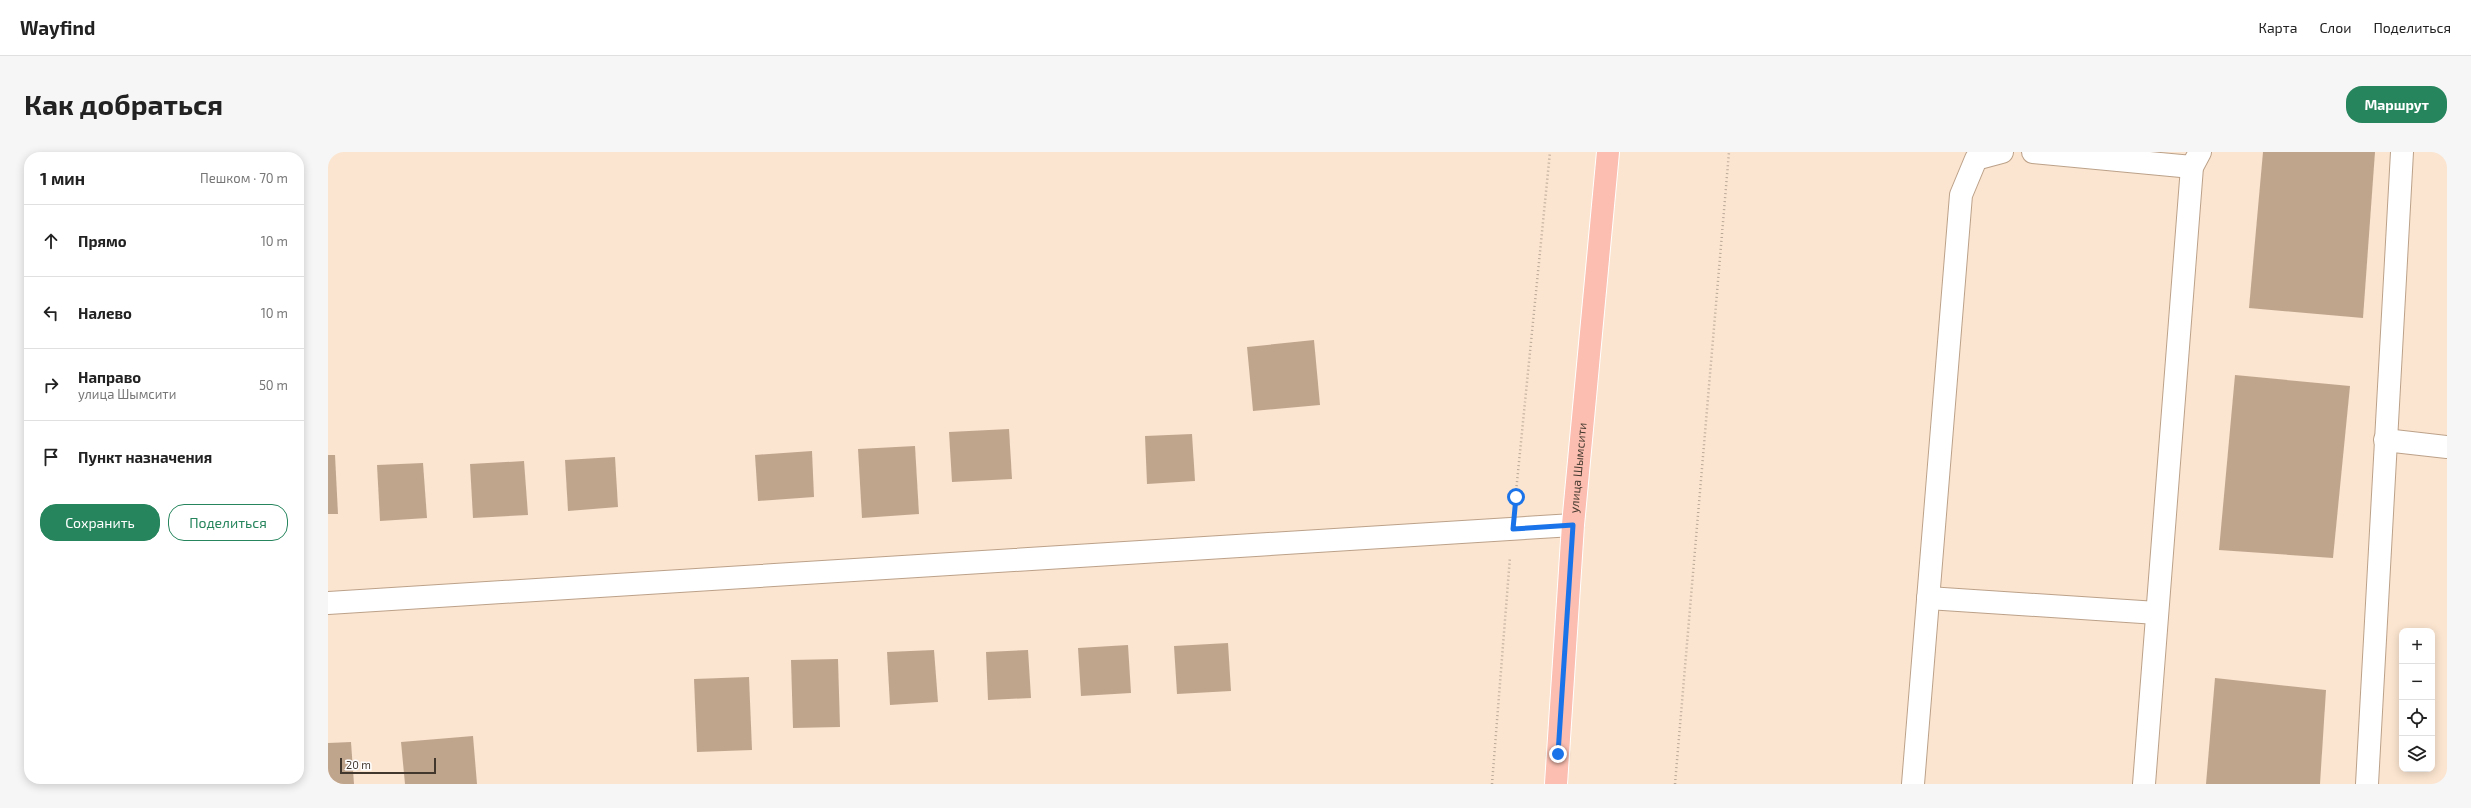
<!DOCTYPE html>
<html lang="ru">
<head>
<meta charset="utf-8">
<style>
	:root { --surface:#fff; --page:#f6f6f6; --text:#222; --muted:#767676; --line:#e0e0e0; --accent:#26855d }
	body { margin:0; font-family:"Exo 2",sans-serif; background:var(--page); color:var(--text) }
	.controls { position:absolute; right:12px; bottom:12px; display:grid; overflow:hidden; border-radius:8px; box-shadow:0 2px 10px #0003 }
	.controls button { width:36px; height:36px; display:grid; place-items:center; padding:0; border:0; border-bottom:1px solid var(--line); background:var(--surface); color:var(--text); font:20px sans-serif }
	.scale { position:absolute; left:12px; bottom:10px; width:96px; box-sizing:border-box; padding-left:4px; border:2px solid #42372d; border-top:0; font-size:11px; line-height:14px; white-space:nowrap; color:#42372d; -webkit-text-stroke:3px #fff; paint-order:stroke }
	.stop { position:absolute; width:12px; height:12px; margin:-9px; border:3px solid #1a73e8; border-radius:50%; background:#fff }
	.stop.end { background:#1a73e8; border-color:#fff; box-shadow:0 1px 4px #0008 }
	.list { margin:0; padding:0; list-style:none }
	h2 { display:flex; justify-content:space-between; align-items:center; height:52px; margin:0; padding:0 16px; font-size:17px }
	h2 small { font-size:13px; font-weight:400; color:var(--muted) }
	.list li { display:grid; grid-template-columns:26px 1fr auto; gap:12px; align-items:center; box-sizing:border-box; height:72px; padding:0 16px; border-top:1px solid var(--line) }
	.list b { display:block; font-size:15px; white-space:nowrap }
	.list p { margin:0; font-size:13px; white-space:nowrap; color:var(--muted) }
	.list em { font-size:13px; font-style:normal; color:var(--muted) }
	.actions { display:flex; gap:8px; padding:12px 16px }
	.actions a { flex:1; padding:9px 0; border:1px solid var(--accent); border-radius:16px; text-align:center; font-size:14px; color:var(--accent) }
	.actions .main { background:var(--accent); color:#fff }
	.icon { flex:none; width:22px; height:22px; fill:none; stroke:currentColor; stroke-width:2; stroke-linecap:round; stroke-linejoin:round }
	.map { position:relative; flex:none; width:2119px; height:632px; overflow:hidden; border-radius:16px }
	header { display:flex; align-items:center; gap:24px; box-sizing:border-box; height:56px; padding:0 20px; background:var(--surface); border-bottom:1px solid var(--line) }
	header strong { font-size:19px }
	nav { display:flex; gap:22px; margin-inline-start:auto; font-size:14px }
	.intro { display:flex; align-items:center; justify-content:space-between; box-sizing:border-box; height:96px; padding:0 24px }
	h1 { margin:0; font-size:28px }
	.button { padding:10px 18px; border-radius:16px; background:var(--accent); color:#fff; font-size:14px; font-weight:700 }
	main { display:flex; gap:24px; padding:0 24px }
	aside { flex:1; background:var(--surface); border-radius:16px; box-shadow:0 2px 10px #0003 }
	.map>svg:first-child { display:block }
	.building { fill:#c0a58d }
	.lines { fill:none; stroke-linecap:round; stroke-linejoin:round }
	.minor-casing { stroke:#bca189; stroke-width:24 }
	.major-casing { stroke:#fff; stroke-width:24 }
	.path { stroke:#baa897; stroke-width:2.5; stroke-dasharray:1 3; stroke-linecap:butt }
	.minor { stroke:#fff; stroke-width:22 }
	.major { stroke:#fbbeb0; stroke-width:22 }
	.route { stroke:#1a73e8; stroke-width:5 }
	.labels { text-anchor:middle; stroke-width:3; stroke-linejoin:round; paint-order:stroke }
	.street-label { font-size:12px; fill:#42372d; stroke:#fff }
</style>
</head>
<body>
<header>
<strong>Wayfind</strong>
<nav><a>Карта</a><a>Слои</a><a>Поделиться</a></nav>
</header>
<div class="intro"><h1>Как добраться</h1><a class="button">Маршрут</a></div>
<main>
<aside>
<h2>1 мин<small>Пешком · 70 m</small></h2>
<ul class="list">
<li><svg class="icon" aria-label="ahead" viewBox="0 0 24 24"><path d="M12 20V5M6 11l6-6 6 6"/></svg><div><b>Прямо</b></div><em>10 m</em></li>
<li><svg class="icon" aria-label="left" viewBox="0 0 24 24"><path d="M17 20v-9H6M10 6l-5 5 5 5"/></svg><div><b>Налево</b></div><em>10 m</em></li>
<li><svg class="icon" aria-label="right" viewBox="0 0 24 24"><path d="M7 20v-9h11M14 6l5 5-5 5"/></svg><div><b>Направо</b><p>улица Шымсити</p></div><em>50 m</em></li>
<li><svg class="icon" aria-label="arrive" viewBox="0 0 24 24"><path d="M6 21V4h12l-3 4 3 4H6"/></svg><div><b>Пункт назначения</b></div></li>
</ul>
<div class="actions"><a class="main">Сохранить</a><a>Поделиться</a></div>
</aside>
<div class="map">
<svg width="2119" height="632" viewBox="0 0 2119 632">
	<rect width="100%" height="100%" fill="#fbe5d0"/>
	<g class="building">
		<polygon points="1935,0 2047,0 2035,166 1921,156"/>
		<polygon points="986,188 992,253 925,259 919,195"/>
		<polygon points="1907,223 2022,234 2005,406 1891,398"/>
		<polygon points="681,277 684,327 624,330 621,280"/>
		<polygon points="864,282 867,329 819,332 817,284"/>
		<polygon points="587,294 591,362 534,366 530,297"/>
		<polygon points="484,299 486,345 430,349 427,303"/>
		<polygon points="0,303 7,303 10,362 0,362"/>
		<polygon points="287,305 290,355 240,359 237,308"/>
		<polygon points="196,309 200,363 145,366 142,312"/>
		<polygon points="95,311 99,366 52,369 49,313"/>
		<polygon points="900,491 903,539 849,542 846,494"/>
		<polygon points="800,493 803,541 753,544 750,496"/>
		<polygon points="606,498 610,550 562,553 559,500"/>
		<polygon points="700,498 703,546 660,548 658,500"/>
		<polygon points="510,507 512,575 465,576 463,508"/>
		<polygon points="421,525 424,598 369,600 366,527"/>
		<polygon points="1887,526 1998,538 1992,632 1878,632"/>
		<polygon points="145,584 149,632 77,632 73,590"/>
		<polygon points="23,590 26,632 0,632 0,591"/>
	</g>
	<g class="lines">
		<g class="minor-casing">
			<g id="minor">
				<polyline points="1705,0 1864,15"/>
				<polyline points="2057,288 2119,295"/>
				<polyline points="1600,446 1829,461"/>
				<polyline points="0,451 1245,373"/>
				<polyline points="1585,632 1633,43 1648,7 1674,0"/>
				<polyline points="1816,632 1864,15 1872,0"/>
				<polyline points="2039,632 2074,0"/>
			</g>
		</g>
		<g class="major-casing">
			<g id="major">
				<path id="s1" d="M1228,632L1245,373L1280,0"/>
			</g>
		</g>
		<g class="path">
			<polyline points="1187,350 1222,0"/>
			<polyline points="1164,632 1182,405"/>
			<polyline points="1347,632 1401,0"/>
		</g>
		<use href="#minor" class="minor"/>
		<use href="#major" class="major"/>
	</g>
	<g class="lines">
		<polyline class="route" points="1188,345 1185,377 1245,373 1230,602"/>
	</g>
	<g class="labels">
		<g class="street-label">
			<text dy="4" stroke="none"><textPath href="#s1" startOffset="317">улица Шымсити</textPath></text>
		</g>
	</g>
</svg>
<div class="controls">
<button>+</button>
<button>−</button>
<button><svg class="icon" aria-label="locate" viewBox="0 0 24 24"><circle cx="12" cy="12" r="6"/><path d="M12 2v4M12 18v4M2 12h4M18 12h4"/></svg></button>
<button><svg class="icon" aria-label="layers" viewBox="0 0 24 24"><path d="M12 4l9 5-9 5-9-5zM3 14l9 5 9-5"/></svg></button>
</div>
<div class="scale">20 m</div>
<div class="stop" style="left:1188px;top:345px"></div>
<div class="stop end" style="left:1230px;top:602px"></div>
</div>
</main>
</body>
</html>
